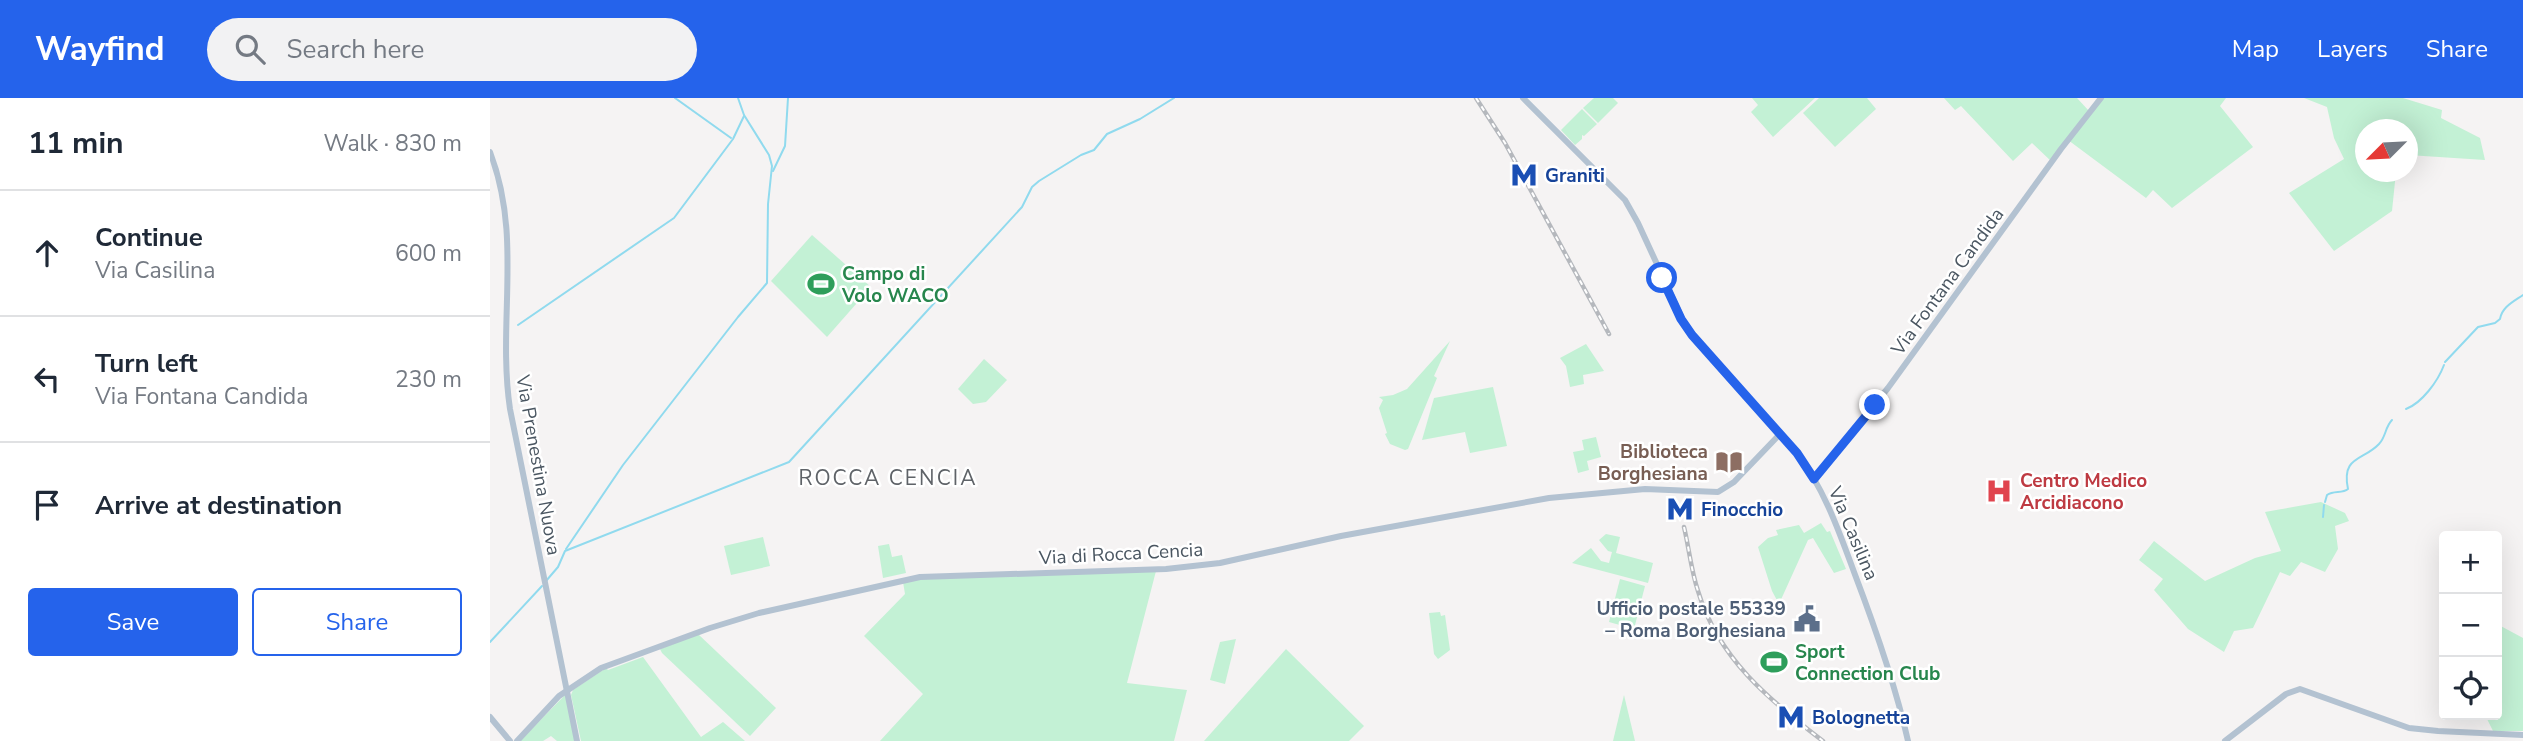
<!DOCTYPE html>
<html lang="en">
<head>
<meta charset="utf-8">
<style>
	:root { --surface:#fff; --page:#f2f2f3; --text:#1f2937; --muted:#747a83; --line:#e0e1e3; --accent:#2563eb }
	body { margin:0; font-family:"Nunito Sans",sans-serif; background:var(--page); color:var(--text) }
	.controls { position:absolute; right:21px; bottom:21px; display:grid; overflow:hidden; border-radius:7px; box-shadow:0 7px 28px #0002 }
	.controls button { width:63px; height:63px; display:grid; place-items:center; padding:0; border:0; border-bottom:2px solid var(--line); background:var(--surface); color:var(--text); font:35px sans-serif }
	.compass { position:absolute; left:1865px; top:21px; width:63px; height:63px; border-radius:50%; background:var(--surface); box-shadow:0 7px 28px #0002; rotate:246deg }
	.stop { position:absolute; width:21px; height:21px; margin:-16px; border:5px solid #2563eb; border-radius:50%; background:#fff }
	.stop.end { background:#2563eb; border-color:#fff; box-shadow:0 2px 7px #0008 }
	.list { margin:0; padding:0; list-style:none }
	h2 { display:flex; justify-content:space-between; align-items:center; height:91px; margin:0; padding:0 28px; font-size:30px }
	h2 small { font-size:23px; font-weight:400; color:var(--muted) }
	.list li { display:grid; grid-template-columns:46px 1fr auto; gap:21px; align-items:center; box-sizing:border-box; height:126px; padding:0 28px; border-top:2px solid var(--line) }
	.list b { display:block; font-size:26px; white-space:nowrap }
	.list p { margin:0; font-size:23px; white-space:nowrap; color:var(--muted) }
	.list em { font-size:23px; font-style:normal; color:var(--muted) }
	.actions { display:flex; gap:14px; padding:21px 28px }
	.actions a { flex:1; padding:16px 0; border:2px solid var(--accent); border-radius:7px; text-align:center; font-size:24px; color:var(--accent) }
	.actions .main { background:var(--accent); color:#fff }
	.icon { flex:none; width:38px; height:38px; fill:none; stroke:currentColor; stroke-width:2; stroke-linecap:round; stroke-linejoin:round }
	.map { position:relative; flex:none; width:2033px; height:643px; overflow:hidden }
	header { display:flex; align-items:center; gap:42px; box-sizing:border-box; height:98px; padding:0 35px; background:var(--accent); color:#fff }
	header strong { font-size:33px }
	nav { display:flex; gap:38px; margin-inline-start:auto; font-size:24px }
	.search { width:490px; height:63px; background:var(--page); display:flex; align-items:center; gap:18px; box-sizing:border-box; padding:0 24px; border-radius:38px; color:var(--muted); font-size:26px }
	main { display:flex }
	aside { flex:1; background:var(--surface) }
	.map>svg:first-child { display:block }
	.green { fill:#c3f1d5 }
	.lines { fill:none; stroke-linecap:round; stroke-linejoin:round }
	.stream { stroke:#90daee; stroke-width:2 }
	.major { stroke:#b3c2d1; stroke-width:6 }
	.rail-casing { stroke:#b5b8bd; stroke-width:4.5 }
	.rail { stroke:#fff; stroke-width:2; stroke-dasharray:5; stroke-linecap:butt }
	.route { stroke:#2563eb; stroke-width:9 }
	.labels { text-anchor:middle; stroke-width:5; stroke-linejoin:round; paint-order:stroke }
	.transit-label { font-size:19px; font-weight:bold; fill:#164399; stroke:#fff; text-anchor:start }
	.leisure-label { font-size:19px; font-weight:bold; fill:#27864d; stroke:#fff; text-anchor:start }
	.street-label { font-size:19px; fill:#4a5661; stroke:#fff }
	.education-label { font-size:19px; font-weight:bold; fill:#785e54; stroke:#fff; text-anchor:end }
	.health-label { font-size:19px; font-weight:bold; fill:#be3a42; stroke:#fff; text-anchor:start }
	.service-label { font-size:19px; font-weight:bold; fill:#4e5e75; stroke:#fff; text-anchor:end }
	.neighbourhood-label { font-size:21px; letter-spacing:2px; fill:#5f6368; stroke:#fff }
</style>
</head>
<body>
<header>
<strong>Wayfind</strong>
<div class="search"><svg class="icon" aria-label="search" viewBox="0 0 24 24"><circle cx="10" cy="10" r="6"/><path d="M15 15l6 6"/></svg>Search here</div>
<nav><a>Map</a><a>Layers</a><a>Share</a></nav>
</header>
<main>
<aside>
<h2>11 min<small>Walk · 830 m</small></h2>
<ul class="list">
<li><svg class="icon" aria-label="ahead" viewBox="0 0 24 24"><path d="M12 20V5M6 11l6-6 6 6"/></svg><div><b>Continue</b><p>Via Casilina</p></div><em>600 m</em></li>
<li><svg class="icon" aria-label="left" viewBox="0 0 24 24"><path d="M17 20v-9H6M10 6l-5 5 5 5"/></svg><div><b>Turn left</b><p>Via Fontana Candida</p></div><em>230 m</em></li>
<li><svg class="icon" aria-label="arrive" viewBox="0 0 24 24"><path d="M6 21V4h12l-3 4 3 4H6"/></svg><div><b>Arrive at destination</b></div></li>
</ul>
<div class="actions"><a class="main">Save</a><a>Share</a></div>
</aside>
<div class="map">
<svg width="2033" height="643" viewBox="0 0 2033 643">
	<rect width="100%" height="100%" fill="#f5f3f3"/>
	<g class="green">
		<polygon points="1104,0 1123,0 1128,5 1108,25 1093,10"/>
		<polygon points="1262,0 1325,0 1283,39 1261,14 1268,7"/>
		<polygon points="1329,0 1377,0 1386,11 1345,49 1313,15"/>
		<polygon points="1454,0 1587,0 1599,13 1611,0 1736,0 1730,8 1763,49 1682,110 1663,92 1656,100 1578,42 1562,64 1542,45 1523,63 1471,8 1465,12"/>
		<polygon points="1814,0 1913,0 1952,12 1951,20 1990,40 1995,62 1918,57 1918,32 1876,32 1876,74 1906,74 1902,113 1844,153 1799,95 1854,61 1844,40 1837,9"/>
		<polygon points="1092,11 1107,26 1094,38 1092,37 1092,41 1085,47 1071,32"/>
		<polygon points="322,137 381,189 337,239 281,183"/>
		<polygon points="960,243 944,278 947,280 918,351 915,352 900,346 895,336 897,335 889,310 893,302 889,299 903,297 917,291"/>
		<polygon points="1096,246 1114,273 1093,277 1094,286 1080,289 1076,268 1070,260"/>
		<polygon points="494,261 517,282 496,304 483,306 468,291"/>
		<polygon points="1003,289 1017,348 980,355 975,334 932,342 944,300"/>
		<polygon points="1106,339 1111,359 1097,363 1099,372 1088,375 1083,354 1094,352 1092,342"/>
		<polygon points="1831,404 1855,415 1859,423 1845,428 1848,451 1835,474 1811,464 1800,478 1790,474 1763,530 1744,533 1734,554 1698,531 1664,492 1673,481 1649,462 1664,443 1715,483 1765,460 1791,453 1775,414"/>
		<polygon points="1331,425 1337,434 1340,433 1356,471 1344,475 1323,440 1318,442 1289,506 1282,493 1268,449 1278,440 1288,437 1286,432 1309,427 1314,435"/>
		<polygon points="1116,436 1130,439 1126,455 1163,465 1158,485 1082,465 1101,450 1111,463 1119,465 1122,454 1118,453 1109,442"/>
		<polygon points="273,439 280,468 241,477 234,448"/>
		<polygon points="399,446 402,459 412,457 416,475 393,480 388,448"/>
		<polygon points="666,473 637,585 697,592 684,643 390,643 433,596 374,538 415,496 413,484 433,481"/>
		<polygon points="1130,481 1155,488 1144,531 1119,524"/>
		<polygon points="950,514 951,518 955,517 960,552 948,561 944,556 939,515"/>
		<polygon points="2007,526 2033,540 2033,633 2003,633 1995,617 2007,617"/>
		<polygon points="208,536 286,610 260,638 172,555 170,551"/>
		<polygon points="746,541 735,586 720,582 730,544"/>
		<polygon points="796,551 874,628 859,643 714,643"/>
		<polygon points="153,559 211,639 233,624 255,643 91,643 81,597 83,592 116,570 118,572"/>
		<polygon points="76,596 85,643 67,643 61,638 53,643 30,643"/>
		<polygon points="1134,597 1145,643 1123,643"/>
	</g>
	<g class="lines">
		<g class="stream">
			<polyline points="185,0 241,40"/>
			<polyline points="283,73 295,48 298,0"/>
			<polyline points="28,227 184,120 243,41 254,18"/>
			<path d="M1955,264L1988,229L2005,225L2010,221C2012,209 2023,204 2033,197"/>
			<path d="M1916,311C1932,305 1948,283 1954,267"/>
			<path d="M1835,404L1837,397C1844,392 1852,396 1858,391C1851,358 1873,363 1889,346C1896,339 1895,329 1902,322"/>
			<polyline points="1833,419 1834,407"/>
			<polyline points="76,451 133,367 248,219 277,185 278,106 282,68 279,57 254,17 248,0"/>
			<polyline points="56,483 68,469 75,453 299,364 532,109 542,89 549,83 591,57 604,52 617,36 650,21 684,0"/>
			<polyline points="0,544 52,488"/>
		</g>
		<g class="major">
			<path d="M1033,0L1135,102L1148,125L1196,229L1306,354C1333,388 1349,433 1364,474C1385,529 1405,585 1418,643"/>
			<path d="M0,54C33,140 7,223 20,311L87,643"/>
			<polyline points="1324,381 1398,290 1571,51 1611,0"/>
			<polyline points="0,619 20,643"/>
			<polyline points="27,643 69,598 111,570 220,530 269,515 430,479 676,471 730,465 851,438 1059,400 1155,391 1228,394 1244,384 1290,336"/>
			<polyline points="1735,643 1796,596 1810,591 1919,630 1948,633 2033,637"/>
		</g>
		<g class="rail-casing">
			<g id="rail">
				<polyline points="986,0 1015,45 1119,236"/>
				<path d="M1194,429C1199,450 1201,472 1208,493C1228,560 1279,602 1333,643"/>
			</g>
		</g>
		<use href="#rail" class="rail"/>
	</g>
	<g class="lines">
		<polyline class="route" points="1172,180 1191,221 1202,237 1307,355 1324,381 1385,307"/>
	</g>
	<defs>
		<g id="metro-bare" transform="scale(2.1)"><path d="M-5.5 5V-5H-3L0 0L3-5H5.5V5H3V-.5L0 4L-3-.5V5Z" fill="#1a4fb4" stroke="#fff" stroke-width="2.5" paint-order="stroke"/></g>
		<g id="stadium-bare" transform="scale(2.1)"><path d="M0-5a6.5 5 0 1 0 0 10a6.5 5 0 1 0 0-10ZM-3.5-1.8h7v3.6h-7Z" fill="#2e9e5b" stroke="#fff" stroke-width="2.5" paint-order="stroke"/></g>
		<g id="library-bare" transform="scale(2.1)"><path d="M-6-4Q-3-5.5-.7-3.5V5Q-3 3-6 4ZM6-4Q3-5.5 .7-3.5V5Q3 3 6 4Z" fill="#8d6e63" stroke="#fff" stroke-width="2.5" paint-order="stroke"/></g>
		<g id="hospital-bare" transform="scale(2.1)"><path d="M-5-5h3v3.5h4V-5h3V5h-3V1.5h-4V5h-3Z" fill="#e0444e" stroke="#fff" stroke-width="2.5" paint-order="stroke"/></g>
		<g id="civic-bare" transform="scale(2.1)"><path d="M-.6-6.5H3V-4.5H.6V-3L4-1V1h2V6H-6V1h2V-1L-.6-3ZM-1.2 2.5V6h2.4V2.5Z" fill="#5c6f8a" stroke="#fff" stroke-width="2.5" paint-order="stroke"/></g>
	</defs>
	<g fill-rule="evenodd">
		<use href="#metro-bare" x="1034" y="77"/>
		<use href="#stadium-bare" x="331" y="186"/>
		<use href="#library-bare" x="1239" y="364"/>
		<use href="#hospital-bare" x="1509" y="393"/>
		<use href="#metro-bare" x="1190" y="411"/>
		<use href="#civic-bare" x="1317" y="521"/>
		<use href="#stadium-bare" x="1284" y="564"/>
		<use href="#metro-bare" x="1301" y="619"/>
	</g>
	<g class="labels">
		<g class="transit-label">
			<text x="1055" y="84">Graniti</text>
			<text x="1211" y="418">Finocchio</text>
			<text x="1322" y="626">Bolognetta</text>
		</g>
		<g class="leisure-label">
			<text x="352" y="182">Campo di<tspan x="352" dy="22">Volo WACO</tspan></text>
			<text x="1305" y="560">Sport<tspan x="1305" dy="22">Connection Club</tspan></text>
		</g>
		<g class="street-label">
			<text transform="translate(1457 183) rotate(-54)" y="7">Via Fontana Candida</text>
			<text transform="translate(49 367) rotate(80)" y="7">Via Prenestina Nuova</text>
			<text transform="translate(1364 435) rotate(67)" y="7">Via Casilina</text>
			<text transform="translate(631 455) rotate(-3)" y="7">Via di Rocca Cencia</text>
		</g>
		<g class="education-label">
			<text x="1218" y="360">Biblioteca<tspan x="1218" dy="22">Borghesiana</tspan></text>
		</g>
		<g class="health-label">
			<text x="1530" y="389">Centro Medico<tspan x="1530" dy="22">Arcidiacono</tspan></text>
		</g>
		<g class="service-label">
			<text x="1296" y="517">Ufficio postale 55339<tspan x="1296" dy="22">– Roma Borghesiana</tspan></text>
		</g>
		<g class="neighbourhood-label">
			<text x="398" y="387">ROCCA CENCIA</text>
		</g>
	</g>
</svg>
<div class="controls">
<button>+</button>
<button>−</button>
<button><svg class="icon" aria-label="locate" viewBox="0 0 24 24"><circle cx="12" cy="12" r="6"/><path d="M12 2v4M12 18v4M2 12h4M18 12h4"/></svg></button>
</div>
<svg class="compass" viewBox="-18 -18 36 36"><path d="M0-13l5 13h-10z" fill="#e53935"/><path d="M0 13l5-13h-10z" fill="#747a83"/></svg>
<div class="stop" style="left:1172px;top:180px"></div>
<div class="stop end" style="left:1385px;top:307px"></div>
</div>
</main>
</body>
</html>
